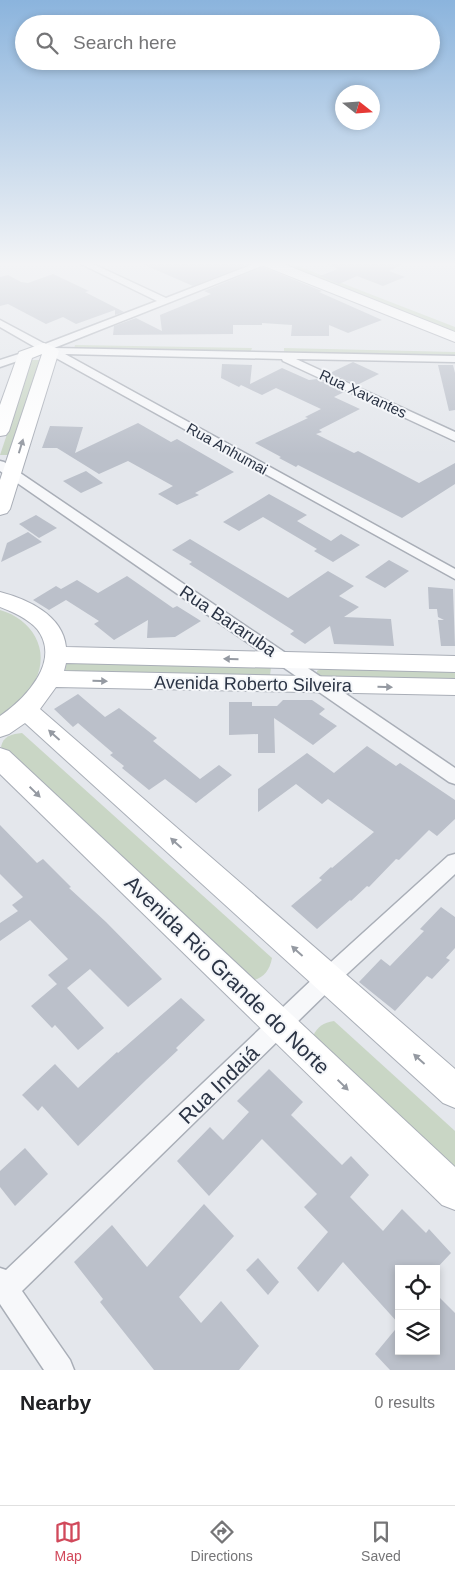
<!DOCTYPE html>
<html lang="en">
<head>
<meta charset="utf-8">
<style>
	:root { --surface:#fff; --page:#f2f2f2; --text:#202124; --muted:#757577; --line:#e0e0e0; --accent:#d1495b }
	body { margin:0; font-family:Helvetica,sans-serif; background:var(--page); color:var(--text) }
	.controls { position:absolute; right:15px; bottom:15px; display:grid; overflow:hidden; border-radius:0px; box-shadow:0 2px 8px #0003 }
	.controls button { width:45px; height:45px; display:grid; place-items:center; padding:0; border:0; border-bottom:1px solid var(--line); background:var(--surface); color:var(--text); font:25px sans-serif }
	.compass { position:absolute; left:335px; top:85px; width:45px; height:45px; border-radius:50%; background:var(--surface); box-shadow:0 2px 8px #0003; rotate:107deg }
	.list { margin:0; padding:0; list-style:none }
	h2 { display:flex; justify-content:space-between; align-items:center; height:65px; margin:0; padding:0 20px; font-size:21px }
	h2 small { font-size:16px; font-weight:400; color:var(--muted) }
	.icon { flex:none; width:28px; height:28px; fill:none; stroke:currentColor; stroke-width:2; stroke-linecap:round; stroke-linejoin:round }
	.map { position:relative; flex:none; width:455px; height:1370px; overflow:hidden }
	.search { position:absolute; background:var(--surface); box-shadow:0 2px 8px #0003; left:15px; right:15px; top:15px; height:55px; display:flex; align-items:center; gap:12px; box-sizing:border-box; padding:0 18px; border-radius:28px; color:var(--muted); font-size:19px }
	.sheet { height:135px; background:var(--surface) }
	nav { display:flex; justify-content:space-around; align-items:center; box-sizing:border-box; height:70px; border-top:1px solid var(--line); background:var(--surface); font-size:14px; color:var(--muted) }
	nav a { display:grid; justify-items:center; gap:2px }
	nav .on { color:var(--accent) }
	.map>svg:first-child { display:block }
	.green { fill:#c9d6c5 }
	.building { fill:#bbc0ca }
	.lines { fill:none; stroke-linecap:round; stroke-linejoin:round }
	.street-casing { stroke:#a9aeb7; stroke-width:3 }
	.secondary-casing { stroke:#a9aeb7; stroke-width:2 }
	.street { fill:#f7f8fa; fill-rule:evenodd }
	.secondary { fill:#fff; fill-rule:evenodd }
	.oneway { fill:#959aa2 }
	.labels { text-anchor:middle; stroke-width:4; stroke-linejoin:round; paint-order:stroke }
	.far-street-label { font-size:15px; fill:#2b3445; stroke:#f4f6f9 }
	.street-label { font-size:18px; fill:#2b3445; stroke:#f4f6f9 }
	.near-street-label { font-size:21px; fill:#2b3445; stroke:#f4f6f9 }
</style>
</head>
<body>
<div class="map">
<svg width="455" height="1370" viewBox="0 0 455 1370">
	<rect width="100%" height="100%" fill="#e4e7ec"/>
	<g class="green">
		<polygon points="281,263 290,263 455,327 455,332"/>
		<polygon points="75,345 252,348 251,351 74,349"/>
		<polygon points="284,348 455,352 455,356 284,352"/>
		<polygon points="32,360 41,360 10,455 0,455"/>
		<path d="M0,610C32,619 51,650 35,681C28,696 13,707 0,716Z"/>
		<polygon points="67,662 271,667 270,676 65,671"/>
		<polygon points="322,668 455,670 455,680 322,678 317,674 317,671"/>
		<path d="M22,733L272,958C269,973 262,979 247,982L1,747C3,736 12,734 22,733Z"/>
		<path d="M334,1021L455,1131V1178L313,1036C318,1026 323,1023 334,1021Z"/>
	</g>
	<g class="building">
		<polygon points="140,263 251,263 193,286"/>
		<polygon points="325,263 405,263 389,271 405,277 383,286 357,276 339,284 320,276 338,269"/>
		<polygon points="263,267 322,291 319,292 382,320 348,333 329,325 329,336 291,336 292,325 262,323 262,325 233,325 233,334 113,335 114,326 136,318 162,331 160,315 211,294 204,291"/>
		<polygon points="53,274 89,291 85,292 124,312 115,315 115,310 76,324 63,317 46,324 8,304 0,306 0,277 8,275 21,282 28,283"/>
		<polygon points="353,362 379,374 357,385 330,373"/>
		<polygon points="222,364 252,365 250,384 282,368 309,380 317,379 344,392 334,397 360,409 319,430 322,432 316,434 354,453 358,451 419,483 455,463 455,484 402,518 298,465 296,467 279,458 281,457 255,443 308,418 305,417 321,409 276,388 262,395 241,385 239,387 221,378"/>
		<polygon points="438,365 453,365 455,373 455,410 449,411"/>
		<polygon points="138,423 171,442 177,439 234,472 195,493 199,495 177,505 158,494 173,486 128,461 99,474 57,448 42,448 50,426 83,427 75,453"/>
		<polygon points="86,471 103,483 81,493 63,481"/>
		<polygon points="269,494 307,515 297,521 331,541 341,534 360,545 333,562 314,551 317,549 263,517 239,531 223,522"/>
		<polygon points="36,515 57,528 39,538 19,524"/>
		<polygon points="28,532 42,542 1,562 7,543"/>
		<polygon points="190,539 288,598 328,571 354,586 339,596 359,607 344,617 391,619 394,646 334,644 330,626 305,644 290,634 294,631 189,564 192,562 172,550"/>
		<polygon points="389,560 409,571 385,588 365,577"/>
		<polygon points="127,576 173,608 177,606 201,621 175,637 147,638 148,620 114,640 94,624 99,621 66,600 49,610 33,600 56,586 61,589 77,580 98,593"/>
		<polygon points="428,587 453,589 455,646 441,646 438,620 444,620 438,617 437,609 429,609"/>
		<polygon points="78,694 105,717 119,708 157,738 153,741 200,779 219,765 232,775 196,803 165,779 149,790 122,768 124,766 110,755 113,753 78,723 73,727 54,709"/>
		<polygon points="283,700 312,700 325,709 319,714 337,726 313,745 274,718 275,753 258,753 258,734 229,735 229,702 252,702 252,706 277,706"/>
		<polygon points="367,746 396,766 400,763 455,800 455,819 437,836 429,830 399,860 396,859 369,887 367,886 351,901 350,900 317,929 291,906 322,880 319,878 331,867 332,868 374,832 328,799 322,804 296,784 258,812 258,789 307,753 334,773"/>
		<polygon points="0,825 37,863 43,859 71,887 69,888 106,922 162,979 128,1007 90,969 67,988 104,1028 78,1050 55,1025 52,1028 31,1006 57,984 48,975 68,959 30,920 0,941 0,923 18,911 12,905 23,897 0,874"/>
		<polygon points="441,907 455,917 455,948 446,958 450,960 432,979 427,976 395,1011 359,982 381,959 390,966 424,931 420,929"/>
		<polygon points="181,998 205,1020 176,1048 178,1050 146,1080 78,1146 42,1106 38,1111 22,1095 55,1064 78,1088 117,1052 118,1053"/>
		<polygon points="269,1069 303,1102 291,1115 342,1165 351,1156 369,1175 350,1197 383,1231 402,1209 426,1233 429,1229 451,1253 436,1269 399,1269 399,1324 343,1262 318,1292 297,1268 328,1232 304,1207 317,1194 262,1139 209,1196 177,1161 210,1127 223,1140 249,1112 237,1101"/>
		<polygon points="25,1148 48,1174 15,1206 0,1187 0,1171"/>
		<polygon points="204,1204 234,1236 179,1297 201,1323 221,1301 259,1346 239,1370 154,1370 100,1302 103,1299 74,1262 112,1225 147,1267"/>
		<polygon points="258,1258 279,1282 268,1295 246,1270"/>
		<polygon points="436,1294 455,1313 455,1370 390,1370 375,1354 399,1325 399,1351 436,1351"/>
	</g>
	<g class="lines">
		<g class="street-casing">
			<g id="street">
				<polygon points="79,263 91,263 166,298 256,263 269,263 54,348 455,356 455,362 296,359 455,432 455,441 283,361 282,359 65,354 455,569 455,579 47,353 46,351 40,350 0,327 0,320 45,344 157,301"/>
				<polygon points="25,352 30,355 29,357 0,367 0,360"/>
				<polygon points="0,461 4,462 455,768 455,784 449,782 0,471"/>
				<polygon points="455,854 455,874 335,985 22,1291 70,1360 74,1370 44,1370 0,1304 0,1268 6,1270 321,971 448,856"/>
			</g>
		</g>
		<g class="secondary-casing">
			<g id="secondary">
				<polygon points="262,263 281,263 455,332 455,342 264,266"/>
				<polygon points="44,343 56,348 59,351 10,509 7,513 0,515 0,480 42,354 32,358 9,431 6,435 0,436 0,405 19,352"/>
				<path d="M0,592C27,599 63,615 66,647L455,656V672L66,663L64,671L455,679V695L56,687L40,709L455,1069V1108L443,1103L25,723L9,734L0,737V716C25,699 62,661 37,629C27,618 13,612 0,607Z"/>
				<polygon points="0,748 9,751 455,1167 455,1210 442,1205 0,774"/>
			</g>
		</g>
		<use href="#street" class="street"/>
		<use href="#secondary" class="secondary"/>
	</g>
	<defs><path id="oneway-solid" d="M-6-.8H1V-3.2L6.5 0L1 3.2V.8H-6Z" transform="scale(1.25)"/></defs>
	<g class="oneway">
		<use href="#oneway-solid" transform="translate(21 446) rotate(-73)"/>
		<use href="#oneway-solid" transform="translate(231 659) rotate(-179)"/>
		<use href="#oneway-solid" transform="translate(100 681) rotate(1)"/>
		<use href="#oneway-solid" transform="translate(385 687) rotate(1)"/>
		<use href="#oneway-solid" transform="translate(54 735) rotate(-138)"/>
		<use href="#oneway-solid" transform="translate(35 792) rotate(44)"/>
		<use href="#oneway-solid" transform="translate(176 843) rotate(-138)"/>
		<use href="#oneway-solid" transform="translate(297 951) rotate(-138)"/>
		<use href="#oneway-solid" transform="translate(419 1059) rotate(-138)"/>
		<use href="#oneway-solid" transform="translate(343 1085) rotate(44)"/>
	</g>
	<linearGradient id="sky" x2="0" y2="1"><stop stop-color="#8bb4dd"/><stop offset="0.58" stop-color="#f3f4f6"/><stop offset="1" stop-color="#f3f4f6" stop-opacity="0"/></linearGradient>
	<rect width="455" height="455" fill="url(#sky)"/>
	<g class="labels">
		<g class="far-street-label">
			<text transform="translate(363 394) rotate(25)" y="5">Rua Xavantes</text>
			<text transform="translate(227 449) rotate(29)" y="5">Rua Anhumai</text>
		</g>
		<g class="street-label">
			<text transform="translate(228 621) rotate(34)" y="6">Rua Bararuba</text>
			<text transform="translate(253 684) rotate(1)" y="6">Avenida Roberto Silveira</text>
		</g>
		<g class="near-street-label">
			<text transform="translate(227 975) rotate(44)" y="7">Avenida Rio Grande do Norte</text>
			<text transform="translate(219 1085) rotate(-44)" y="7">Rua Indaiá</text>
		</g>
	</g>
</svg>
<div class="controls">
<button><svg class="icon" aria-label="locate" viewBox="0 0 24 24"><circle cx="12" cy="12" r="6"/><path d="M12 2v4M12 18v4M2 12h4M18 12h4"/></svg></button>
<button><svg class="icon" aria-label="layers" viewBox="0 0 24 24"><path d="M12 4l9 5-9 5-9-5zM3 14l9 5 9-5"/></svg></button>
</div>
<svg class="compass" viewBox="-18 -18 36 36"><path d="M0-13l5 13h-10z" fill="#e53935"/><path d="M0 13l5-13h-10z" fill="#757577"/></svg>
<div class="search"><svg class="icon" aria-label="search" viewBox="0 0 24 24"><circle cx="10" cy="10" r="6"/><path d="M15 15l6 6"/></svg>Search here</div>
</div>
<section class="sheet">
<h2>Nearby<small>0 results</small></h2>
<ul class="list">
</ul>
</section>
<nav>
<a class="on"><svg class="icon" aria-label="map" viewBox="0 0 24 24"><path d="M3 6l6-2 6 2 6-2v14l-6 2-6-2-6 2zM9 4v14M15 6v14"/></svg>Map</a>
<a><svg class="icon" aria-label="directions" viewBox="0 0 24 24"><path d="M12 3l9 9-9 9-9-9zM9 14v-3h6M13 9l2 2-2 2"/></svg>Directions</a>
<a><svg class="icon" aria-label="saved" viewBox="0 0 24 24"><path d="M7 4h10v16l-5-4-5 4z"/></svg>Saved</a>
</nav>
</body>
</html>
